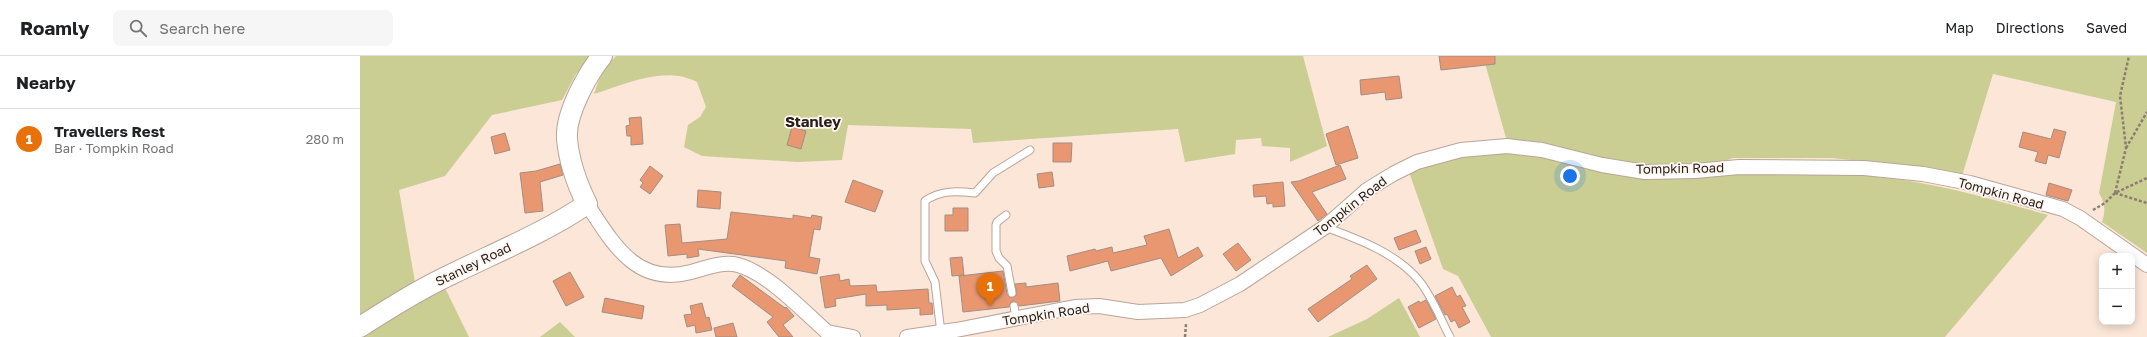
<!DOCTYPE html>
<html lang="en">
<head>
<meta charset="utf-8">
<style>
	:root { --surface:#fff; --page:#f6f6f6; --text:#202124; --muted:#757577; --line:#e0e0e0; --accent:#b45309 }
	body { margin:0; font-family:"Golos Text",sans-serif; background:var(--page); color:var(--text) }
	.controls { position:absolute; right:12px; bottom:12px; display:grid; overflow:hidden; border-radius:8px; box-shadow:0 2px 10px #0003 }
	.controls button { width:36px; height:36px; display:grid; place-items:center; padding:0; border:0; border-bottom:1px solid var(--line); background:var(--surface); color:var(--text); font:20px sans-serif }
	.you { position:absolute; left:1210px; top:120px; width:14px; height:14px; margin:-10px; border:3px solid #fff; border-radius:50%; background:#1a73e8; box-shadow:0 0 0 6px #1a73e833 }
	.badge { display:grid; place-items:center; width:26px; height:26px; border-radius:50%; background:var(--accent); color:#fff; font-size:13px; font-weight:700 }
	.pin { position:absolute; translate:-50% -33px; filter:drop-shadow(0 1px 2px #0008) }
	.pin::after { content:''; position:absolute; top:21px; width:14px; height:12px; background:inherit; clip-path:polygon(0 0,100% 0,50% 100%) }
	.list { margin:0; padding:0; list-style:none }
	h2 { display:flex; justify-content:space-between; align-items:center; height:52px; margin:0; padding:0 16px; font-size:17px }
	h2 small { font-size:13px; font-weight:400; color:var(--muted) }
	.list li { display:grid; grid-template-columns:26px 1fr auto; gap:12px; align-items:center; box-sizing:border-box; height:60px; padding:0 16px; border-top:1px solid var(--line) }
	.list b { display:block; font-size:15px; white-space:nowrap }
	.list p { margin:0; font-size:13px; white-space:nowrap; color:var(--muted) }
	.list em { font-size:13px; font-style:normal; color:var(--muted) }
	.icon { flex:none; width:22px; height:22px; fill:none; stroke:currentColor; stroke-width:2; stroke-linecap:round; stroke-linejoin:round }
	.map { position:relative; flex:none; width:1787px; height:281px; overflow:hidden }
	header { display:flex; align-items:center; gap:24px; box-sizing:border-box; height:56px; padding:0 20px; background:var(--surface); border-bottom:1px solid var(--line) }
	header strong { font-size:19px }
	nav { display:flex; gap:22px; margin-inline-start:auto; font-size:14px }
	.search { width:280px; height:36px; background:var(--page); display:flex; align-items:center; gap:10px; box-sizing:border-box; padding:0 14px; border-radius:8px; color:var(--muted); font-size:15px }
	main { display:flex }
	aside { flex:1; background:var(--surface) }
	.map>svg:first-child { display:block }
	.green { fill:#cace93 }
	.building { fill:#e89770; stroke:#a28d83 }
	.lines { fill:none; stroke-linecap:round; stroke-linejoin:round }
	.lane-casing { stroke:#b9a598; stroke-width:9 }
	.street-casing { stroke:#b9a598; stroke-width:16 }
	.secondary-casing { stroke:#b9a598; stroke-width:22 }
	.path { stroke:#8b7d73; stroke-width:2.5; stroke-dasharray:3 2; stroke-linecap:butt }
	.lane { stroke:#fff; stroke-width:7 }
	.street { stroke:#fff; stroke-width:14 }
	.secondary { stroke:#fff; stroke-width:20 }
	.labels { text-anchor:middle; stroke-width:3.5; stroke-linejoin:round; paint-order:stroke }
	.street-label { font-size:13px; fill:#261e19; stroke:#fff6f1 }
	.quarter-label { font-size:15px; font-weight:bold; fill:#261e19; stroke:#fff6f1 }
</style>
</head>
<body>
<header>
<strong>Roamly</strong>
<div class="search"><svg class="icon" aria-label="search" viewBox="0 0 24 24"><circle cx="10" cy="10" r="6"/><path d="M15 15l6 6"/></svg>Search here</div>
<nav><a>Map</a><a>Directions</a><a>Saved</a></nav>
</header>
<main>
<aside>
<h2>Nearby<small></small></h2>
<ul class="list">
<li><span class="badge" style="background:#e8710a">1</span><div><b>Travellers Rest</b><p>Bar · Tompkin Road</p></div><em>280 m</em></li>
</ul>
</aside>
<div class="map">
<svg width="1787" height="281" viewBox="0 0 1787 281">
	<rect width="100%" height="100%" fill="#fbe6d8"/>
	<g class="green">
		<polygon points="0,0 232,0 216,18 202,44 132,59 85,120 39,134 56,232 0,264"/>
		<path d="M256,0H943L967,90L930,106V92L902,90L901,82L876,84L875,98L825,106L818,73L613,87L611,73L488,69L482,104L438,106L342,100L324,91L328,69L340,61L346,51L337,26C305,9 266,28 234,38L242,15Z"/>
		<path d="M1123,0H1787V197L1742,166C1746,154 1745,147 1739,137L1756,46L1633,18L1602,120L1532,108L1471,102H1373L1358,107L1285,109L1236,102L1180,87L1146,82Z"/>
		<path d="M1134,96C1209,101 1284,113 1360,118C1404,121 1449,116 1493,119C1560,122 1624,141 1688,159L1585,281H1131L1098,220L1083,213L1049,116L1094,100Z"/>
		<polygon points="84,230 109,281 0,281"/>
		<polygon points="1039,242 1060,281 968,281 1007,263"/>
		<polygon points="200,266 215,281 180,281"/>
	</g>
	<g class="building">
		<polygon points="1079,0 1135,0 1135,8 1081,14"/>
		<polygon points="1039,20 1042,42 1026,44 1025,36 1001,39 1000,24"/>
		<polygon points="281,61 283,88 271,89 271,80 267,80 266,70 270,69 269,62"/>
		<polygon points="988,70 998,102 976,109 966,78"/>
		<polygon points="432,71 446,75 441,93 427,89"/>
		<polygon points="1694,73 1706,76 1699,102 1688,99 1686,108 1675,105 1678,96 1659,91 1663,76 1691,83"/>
		<polygon points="145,77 150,94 135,98 131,81"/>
		<polygon points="693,87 712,87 711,106 693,106"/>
		<polygon points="200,108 203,119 180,126 183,155 165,157 160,117 176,115"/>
		<polygon points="980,109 986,123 952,136 967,158 958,165 931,126 939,125"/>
		<polygon points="290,110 303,120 290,138 280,131 283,127 280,124"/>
		<polygon points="692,116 694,130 679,132 677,118"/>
		<polygon points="493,124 523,135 515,156 485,146"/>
		<polygon points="923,126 925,150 913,151 913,147 907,148 906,140 894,141 893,129"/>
		<polygon points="1689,127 1712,134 1708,145 1686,139"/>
		<polygon points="338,134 361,136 360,153 337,151"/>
		<polygon points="593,152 608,152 608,175 585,175 585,159 593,159"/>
		<polygon points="371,156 433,163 433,159 451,162 452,159 462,161 460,174 454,173 449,201 460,203 457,218 425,212 426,205 338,193 339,200 327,202 327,198 308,200 305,169 320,168 322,187 367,183"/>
		<polygon points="809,173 818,202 838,191 843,200 811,220 801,202 751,215 748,205 710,215 707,200 735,193 736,195 752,191 753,197 787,189 784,180"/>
		<polygon points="1056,174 1061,186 1039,194 1034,182"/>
		<polygon points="878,187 891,204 876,215 863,198"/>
		<polygon points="1066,191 1071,203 1060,208 1055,195"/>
		<polygon points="602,201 604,219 592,220 590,202"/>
		<polygon points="1007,209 1017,223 958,266 948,253 992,223 990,220"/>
		<polygon points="643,215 647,238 650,242 657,239 655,228 666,227 666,231 698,227 700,245 659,250 654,245 651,246 649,251 603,256 599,220"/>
		<polygon points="210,216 224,241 206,250 193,225"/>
		<polygon points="479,218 480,225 489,223 490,230 516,229 517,236 568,233 569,247 572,247 573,258 560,259 560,252 527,254 527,249 506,250 506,238 475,243 476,250 465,252 460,221"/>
		<polygon points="380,219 425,252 426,251 434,260 423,269 433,281 419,281 407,266 413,261 372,230"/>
		<polygon points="1092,231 1097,241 1100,239 1106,250 1102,251 1110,266 1099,272 1095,264 1091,266 1087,258 1085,259 1075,240"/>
		<polygon points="245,242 284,250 282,263 242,256"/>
		<polygon points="1066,244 1076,263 1059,272 1048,251 1059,245 1060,247"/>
		<polygon points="342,247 346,262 349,261 352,274 336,277 335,269 327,271 324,259 332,258 330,250"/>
		<polygon points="373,267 377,281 356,281 354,272"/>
	</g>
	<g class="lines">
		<g class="lane-casing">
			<g id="lane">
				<polyline points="646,159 637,166 636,169 636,195 639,202 647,210 652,237"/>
				<path d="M965,171C998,183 1039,198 1061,227C1073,243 1081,264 1090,281"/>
				<polyline points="654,250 656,262"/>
				<path d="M581,277L575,226L565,205V145C580,134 597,135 615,137L633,117L670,94"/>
			</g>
		</g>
		<g class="street-casing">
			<g id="street">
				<path d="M227,148C252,186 276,231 331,216C346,212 363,205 378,209C408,217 443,255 467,276"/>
				<polyline points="467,276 493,281"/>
				<polyline points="547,281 596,274 715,251 739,250 778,256 825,254 840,249 880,228 965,171 1007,134 1033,118 1057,106 1101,94 1147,90 1182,94 1242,109 1285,116 1335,115 1379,111 1504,112 1563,118 1610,127 1703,153 1720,162 1787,209"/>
			</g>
		</g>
		<g class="secondary-casing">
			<path id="secondary" d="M0,271C30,252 60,233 92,218C137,196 186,176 227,148C217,128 209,105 207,83C205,58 227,19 242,0"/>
		</g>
		<g class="path">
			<polyline points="1766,92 1787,56"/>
			<polyline points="1755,137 1766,92 1760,40 1769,0"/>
			<polyline points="1755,137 1787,147"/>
			<polyline points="1733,154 1745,147 1755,137 1787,122"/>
			<polyline points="825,281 826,268"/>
		</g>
		<use href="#lane" class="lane"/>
		<use href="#street" class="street"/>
		<use href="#secondary" class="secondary"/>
	</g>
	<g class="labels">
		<g class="street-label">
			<text transform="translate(1320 112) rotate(-1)" y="5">Tompkin Road</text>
			<text transform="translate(1641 137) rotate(15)" y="5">Tompkin Road</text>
			<text transform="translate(990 150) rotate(-38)" y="5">Tompkin Road</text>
			<text transform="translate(113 208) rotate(-26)" y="5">Stanley Road</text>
			<text transform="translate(686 258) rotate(-9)" y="5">Tompkin Road</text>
		</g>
		<g class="quarter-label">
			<text x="453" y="71">Stanley</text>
		</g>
	</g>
</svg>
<div class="controls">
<button>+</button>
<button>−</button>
</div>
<div class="you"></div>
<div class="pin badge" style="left:630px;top:250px;background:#e8710a">1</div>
</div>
</main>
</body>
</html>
